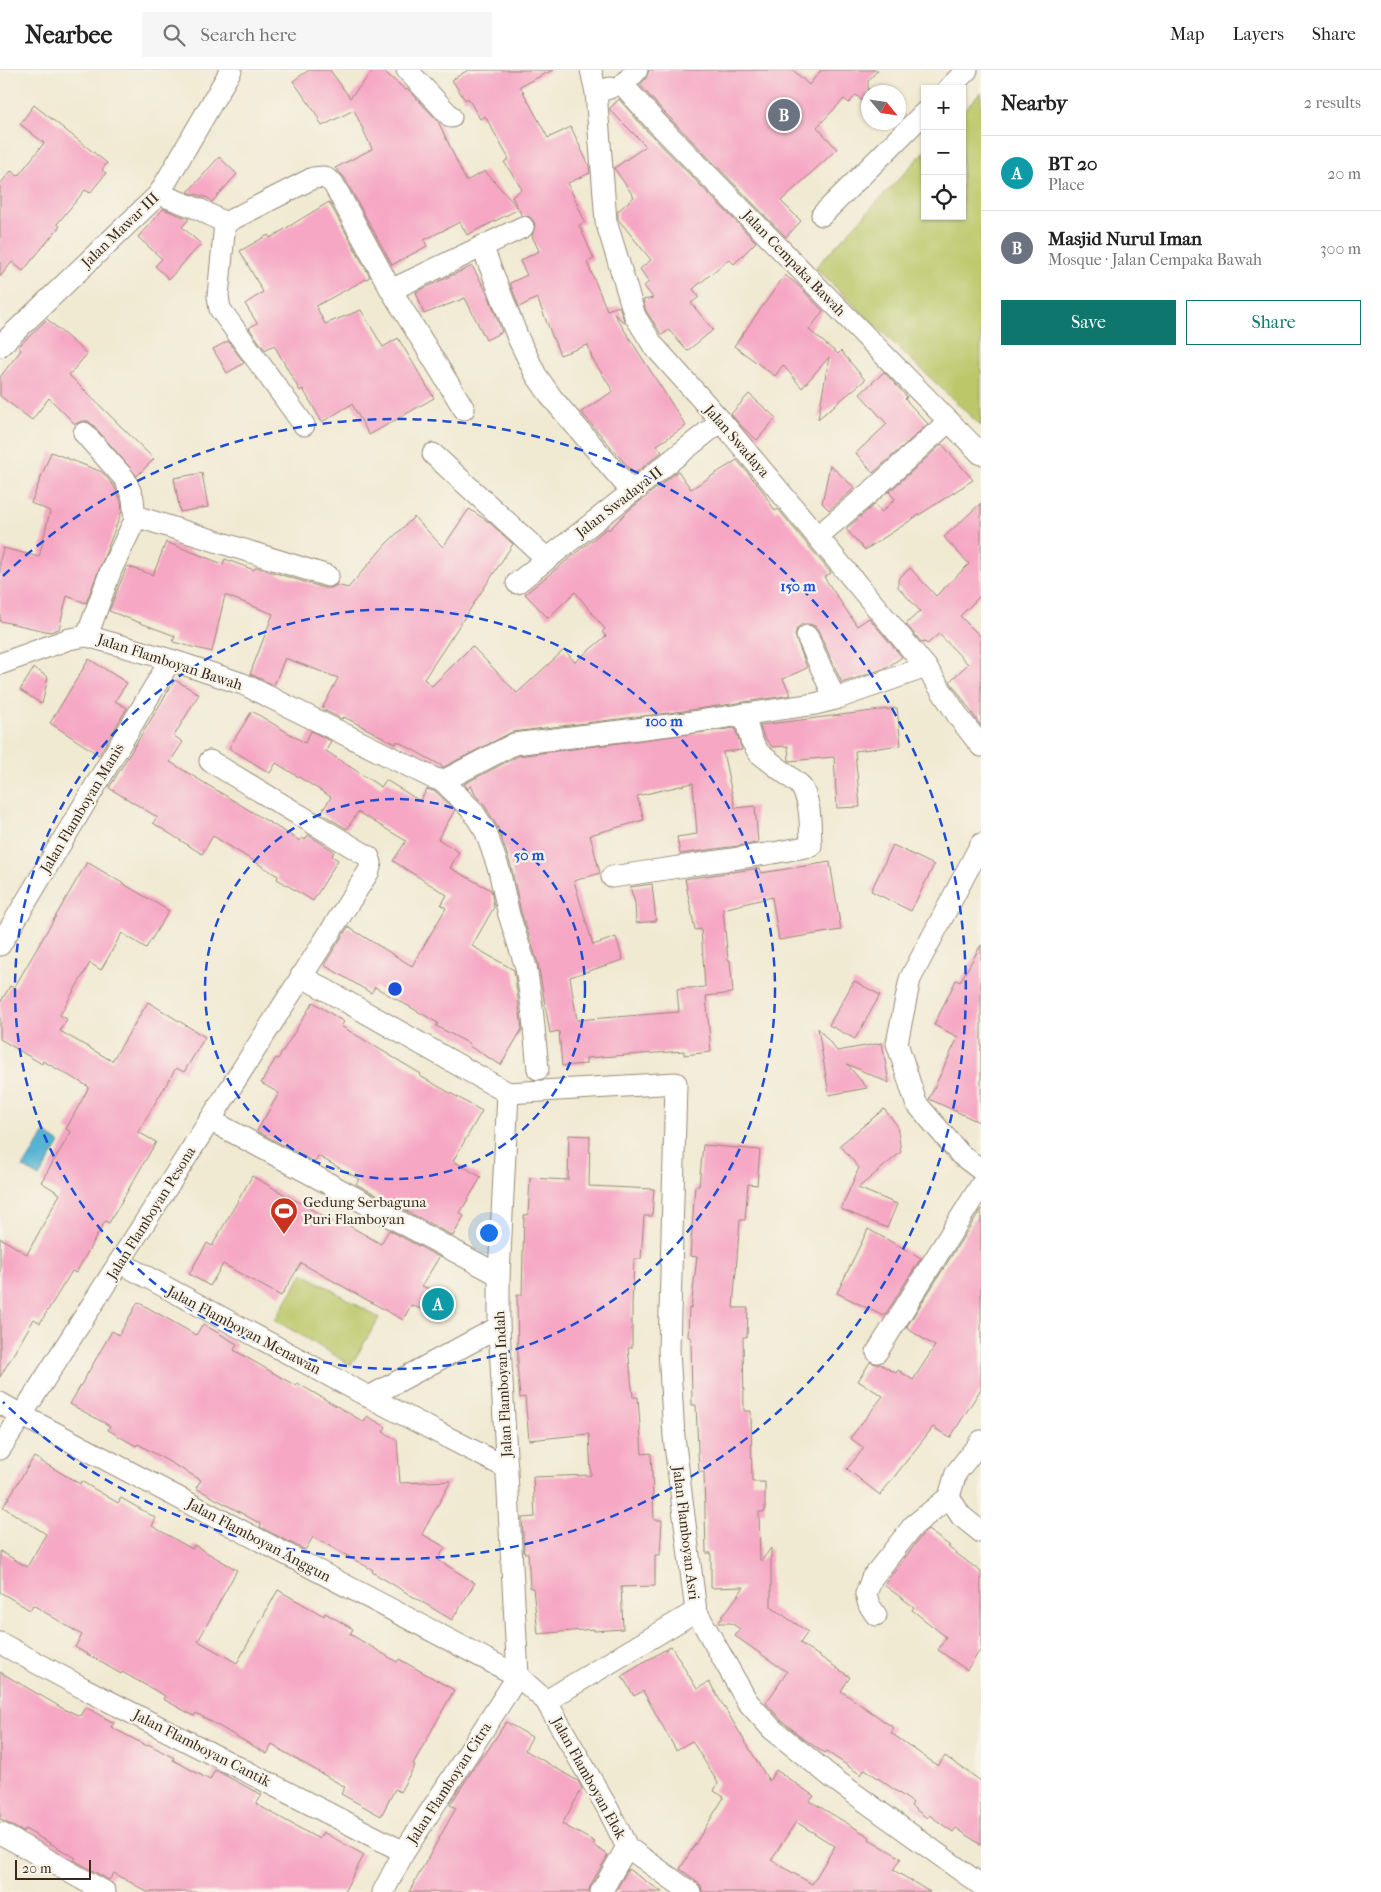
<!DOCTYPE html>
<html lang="en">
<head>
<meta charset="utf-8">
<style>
	:root { --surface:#fff; --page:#f6f6f6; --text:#222; --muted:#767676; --line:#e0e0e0; --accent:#0f766e }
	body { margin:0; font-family:"IM FELL French Canon",serif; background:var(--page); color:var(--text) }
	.controls { position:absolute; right:15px; top:15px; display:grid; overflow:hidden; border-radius:0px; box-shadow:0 1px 4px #0004 }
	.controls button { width:45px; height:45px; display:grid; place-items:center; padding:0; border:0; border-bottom:1px solid var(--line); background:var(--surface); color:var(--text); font:25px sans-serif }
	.compass { position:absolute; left:861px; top:15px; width:45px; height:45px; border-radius:50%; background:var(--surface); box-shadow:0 1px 4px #0004; rotate:119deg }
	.scale { position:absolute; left:15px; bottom:12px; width:76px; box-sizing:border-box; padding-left:5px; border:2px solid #3b2a1e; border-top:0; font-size:14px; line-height:18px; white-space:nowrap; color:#3b2a1e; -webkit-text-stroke:4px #f7f3e8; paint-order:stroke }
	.you { position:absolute; left:488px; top:1162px; width:18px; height:18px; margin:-12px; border:4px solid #fff; border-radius:50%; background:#1a73e8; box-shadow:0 0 0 8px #1a73e833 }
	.badge { display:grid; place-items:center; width:32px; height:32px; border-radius:50%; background:var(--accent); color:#fff; font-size:16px; font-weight:700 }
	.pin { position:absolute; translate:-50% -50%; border:2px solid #fff; box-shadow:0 1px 5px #0006 }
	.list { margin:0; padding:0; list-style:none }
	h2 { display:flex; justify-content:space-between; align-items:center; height:65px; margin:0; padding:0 20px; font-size:21px }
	h2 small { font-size:16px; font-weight:400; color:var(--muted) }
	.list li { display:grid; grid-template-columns:32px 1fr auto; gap:15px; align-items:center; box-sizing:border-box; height:75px; padding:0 20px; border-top:1px solid var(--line) }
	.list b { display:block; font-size:19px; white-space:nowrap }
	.list p { margin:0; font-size:16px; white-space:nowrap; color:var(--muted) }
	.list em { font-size:16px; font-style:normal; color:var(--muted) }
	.actions { display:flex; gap:10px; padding:15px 20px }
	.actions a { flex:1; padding:11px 0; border:1px solid var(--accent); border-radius:0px; text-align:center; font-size:18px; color:var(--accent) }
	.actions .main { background:var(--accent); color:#fff }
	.icon { flex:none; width:28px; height:28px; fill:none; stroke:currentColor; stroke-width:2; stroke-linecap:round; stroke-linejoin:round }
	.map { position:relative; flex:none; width:981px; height:1822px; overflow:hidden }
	header { display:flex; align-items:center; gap:30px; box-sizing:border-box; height:70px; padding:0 25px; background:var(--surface); border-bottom:1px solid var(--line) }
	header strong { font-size:24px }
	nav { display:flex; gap:28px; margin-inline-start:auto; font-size:18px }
	.search { width:350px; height:45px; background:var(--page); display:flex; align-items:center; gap:12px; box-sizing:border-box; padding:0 18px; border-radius:0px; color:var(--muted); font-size:19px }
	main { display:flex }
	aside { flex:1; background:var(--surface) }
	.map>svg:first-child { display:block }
	.green { fill:#bbc769; stroke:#7b7844 }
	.water { fill:#55b3d3; stroke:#486e78 }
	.building { fill:#f6a7c4; fill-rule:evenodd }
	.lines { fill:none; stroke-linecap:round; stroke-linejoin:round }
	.street-casing { stroke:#968a78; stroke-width:23 }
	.street { stroke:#fff; stroke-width:21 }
	.ring { fill:none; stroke:#1d4ed8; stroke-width:2.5; stroke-dasharray:9 6 }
	.labels { text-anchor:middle; stroke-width:4.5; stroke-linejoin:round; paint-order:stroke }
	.street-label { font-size:15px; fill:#3b2a1e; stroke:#f7f3e8 }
	.poi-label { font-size:15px; fill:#3b2a1e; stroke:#f7f3e8; text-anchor:start }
	.centre { fill:#1d4ed8; stroke:#f7f3e8; stroke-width:2.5 }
	.ring-label { font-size:15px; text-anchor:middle; font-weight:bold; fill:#1d4ed8; stroke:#f7f3e8; stroke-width:4.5; stroke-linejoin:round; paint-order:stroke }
</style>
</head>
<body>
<header>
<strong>Nearbee</strong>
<div class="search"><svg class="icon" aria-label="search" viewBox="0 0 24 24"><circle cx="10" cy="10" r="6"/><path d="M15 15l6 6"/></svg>Search here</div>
<nav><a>Map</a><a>Layers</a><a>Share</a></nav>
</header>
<main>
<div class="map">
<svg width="981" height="1822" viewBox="0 0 981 1822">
	<rect width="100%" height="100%" fill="#f7f3e8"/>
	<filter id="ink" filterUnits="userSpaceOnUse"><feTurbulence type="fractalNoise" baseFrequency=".02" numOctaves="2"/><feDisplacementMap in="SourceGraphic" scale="10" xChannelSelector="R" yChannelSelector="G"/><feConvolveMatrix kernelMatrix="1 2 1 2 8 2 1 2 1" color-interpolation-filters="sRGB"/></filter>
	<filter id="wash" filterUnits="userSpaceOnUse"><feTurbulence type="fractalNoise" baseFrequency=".0096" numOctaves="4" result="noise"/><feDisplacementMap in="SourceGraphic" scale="20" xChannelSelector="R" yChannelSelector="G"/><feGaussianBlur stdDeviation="1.12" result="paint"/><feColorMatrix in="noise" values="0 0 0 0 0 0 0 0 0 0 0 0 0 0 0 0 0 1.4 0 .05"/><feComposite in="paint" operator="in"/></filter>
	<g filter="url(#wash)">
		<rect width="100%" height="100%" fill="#f1ead3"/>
		<g class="green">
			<polygon points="981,22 981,356 815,198 925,81 925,146 962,146 962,42"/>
			<polygon points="303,1203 379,1248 351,1295 275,1250"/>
		</g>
		<polygon class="water" points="45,1063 60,1073 39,1107 23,1097"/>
		<g id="blocks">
			<g class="building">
				<polygon points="309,0 330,0 350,28 374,0 382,0 406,20 408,19 438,51 466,111 485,101 518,138 512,127 522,119 504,92 509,89 485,46 480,49 468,28 465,30 452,10 468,0 553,0 520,16 548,68 571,57 589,96 590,103 568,113 585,152 579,155 594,189 587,192 607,240 619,236 625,253 614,244 686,356 657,375 662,382 634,404 581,342 613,321 592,288 588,275 560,285 537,228 519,237 510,213 527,205 520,191 539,181 532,166 535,157 534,152 530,147 521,145 519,139 467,165 460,152 424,170 427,176 392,195 344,107 335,98 372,79 354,40 322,56 315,42 293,11"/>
				<polygon points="649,0 793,0 809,15 821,0 878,0 868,11 868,36 856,25 849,33 844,29 817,57 837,79 781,131 801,151 786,167 664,42 640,15 646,8"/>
				<polygon points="619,29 646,60 756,172 734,194 729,189 693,219 699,227 691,233 713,260 687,281 669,260 662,265 646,241 643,230 653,228 644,216 649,212 640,199 651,190 618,149 618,141 634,127 614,98 646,76 610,40 610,38"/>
				<polygon points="34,35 107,93 102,100 106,103 90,123 85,120 57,154 60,156 23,201 12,192 0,207 0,114 11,101 18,106 44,73 20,54"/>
				<polygon points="219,87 237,104 212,132 208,128 188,122"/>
				<polygon points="329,132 370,207 316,236 325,254 361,240 383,277 398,268 434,328 369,365 352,334 322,352 303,319 300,321 274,275 265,280 249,258 257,253 245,234 263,222 240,181 268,165 270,168"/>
				<polygon points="163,139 189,149 182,157 201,174 169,209 155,196 162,189 138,167"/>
				<polygon points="472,196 488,224 502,262 486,270 465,228 424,244 416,222"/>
				<polygon points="785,205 798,215 823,241 809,260 838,284 841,281 865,310 818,349 829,287 802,318 783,295 775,306 734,276"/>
				<polygon points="47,249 87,284 69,305 154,389 137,406 93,355 88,351 82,351 75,354 49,328 32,350 0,326 0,307 21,280 18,277"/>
				<polygon points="228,271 244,293 227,303 213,279"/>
				<polygon points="884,302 907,327 905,329 928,354 873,403 856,383 887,354 860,324"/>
				<polygon points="749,324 776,348 757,370 742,357 731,344"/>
				<polygon points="942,374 973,410 865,480 846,459 874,435 882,442 895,429 889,422"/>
				<polygon points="51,382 102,402 114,416 121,431 122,441 86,533 67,526 59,559 50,562 0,551 0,490 3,478 39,487 50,441 31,433"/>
				<polygon points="737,390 762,420 775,441 778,439 831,503 824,507 857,556 869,548 902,587 886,598 842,613 818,560 815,556 809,554 802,554 797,558 795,565 807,598 783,609 791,625 684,641 512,662 442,698 442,696 397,671 396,674 344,647 342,649 322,639 338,608 285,588 274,615 250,604 273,544 225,525 212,582 173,572 175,566 109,541 127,496 153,505 166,472 223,494 225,489 254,500 256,497 324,518 331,518 337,515 348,518 386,474 414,447 443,477 469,439 489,452 513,474 424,609 432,616 472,576 517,623 564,580 575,592 606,566 602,562 605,559 575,522 548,548 525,524 607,458 609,460 629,440 678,401 691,419"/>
				<polygon points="830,395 855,418 829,440 822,433"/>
				<polygon points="202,403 208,437 180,442 174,408"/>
				<polygon points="981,433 981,525 960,546 981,567 981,656 950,611 968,594 939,564 927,574 925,572 922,573 906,554 920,541 898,517 898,509 910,498 936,526 969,494 944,467"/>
				<polygon points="89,589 127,613 115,631 127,638 99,685 50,653"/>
				<polygon points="34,598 48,607 42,634 20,620"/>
				<polygon points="175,610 199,624 174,666 183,672 170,692 300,771 302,768 305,770 308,765 334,781 332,786 338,790 313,831 277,809 278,806 213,766 202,784 153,753 157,747 109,718"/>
				<polygon points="897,638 901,675 855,681 860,737 837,738 834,687 789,691 788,676 772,677 763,665 760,655"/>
				<polygon points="252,641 305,673 311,661 331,671 326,681 381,717 386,710 420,731 427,719 436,722 455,740 438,769 459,782 450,798 491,820 494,837 472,876 514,900 522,959 501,995 469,976 470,974 436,956 438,953 375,917 371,923 324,895 348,857 412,896 446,838 441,835 447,825 393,791 406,771 358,742 347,759 321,743 331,727 276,693 270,703 229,678"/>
				<polygon points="735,658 742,680 723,682 735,738 755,736 758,773 680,784 677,767 697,764 693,713 637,726 644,750 590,765 600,803 574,811 593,875 616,867 623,890 570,907 577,950 679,942 677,919 705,917 701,859 695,860 685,809 760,798 761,803 830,792 841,860 779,870 772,827 723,839 728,890 730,890 733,923 706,926 711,982 684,985 684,981 586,988 586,994 562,996 559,961 550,963 538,893 521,842 511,796 498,758 483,733 475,725 471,715 468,719 464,714 518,686"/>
				<polygon points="893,775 934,795 911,841 871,821"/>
				<polygon points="87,792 169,841 146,878 122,863 101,900 90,893 60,945 67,949 60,961 112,991 148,932 205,967 184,1002 176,998 138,1062 156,1072 109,1153 105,1151 76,1203 72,1201 40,1253 34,1249 0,1307 0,1168 27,1184 60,1124 41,1112 71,1062 66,1059 89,1017 43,991 42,994 0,969 0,933 10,916 14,918"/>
				<polygon points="652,814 656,851 636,853 635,833 630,817"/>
				<polygon points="981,875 981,1053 929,1029 958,967 934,955 956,910 960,912"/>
				<polygon points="854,911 880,925 855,969 829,955"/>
				<polygon points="313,932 344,952 341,956 421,1004 420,1006 482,1041 453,1091 481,1107 460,1143 464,1146 453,1166 356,1114 359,1109 318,1086 315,1092 257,1061 279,1023 261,1013 276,988 278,989"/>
				<polygon points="818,958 837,981 882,973 889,1013 847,994 867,1018 829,1025"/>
				<polygon points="884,1039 897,1055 901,1082 858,1118 897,1134 887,1158 841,1139 859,1098 840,1075"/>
				<polygon points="569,1065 590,1066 589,1116 654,1119 652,1146 644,1146 641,1189 634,1189 632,1235 632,1278 628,1278 633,1327 638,1327 642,1384 651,1383 654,1450 662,1450 660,1485 655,1485 655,1516 621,1517 623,1559 594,1561 594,1559 538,1564 533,1518 530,1518 528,1483 524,1483 522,1448 535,1447 533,1407 591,1405 589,1364 529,1370 525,1327 520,1328 517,1294 518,1294 517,1225 522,1225 524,1145 528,1145 530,1108 568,1110"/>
				<polygon points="703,1075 760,1080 757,1115 748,1114 745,1150 740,1150 733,1238 748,1238 747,1267 743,1267 744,1341 751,1341 752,1412 765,1412 765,1442 759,1442 760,1490 762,1490 771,1478 771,1537 808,1562 800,1573 850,1607 841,1621 894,1658 891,1663 938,1696 945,1686 981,1711 981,1775 956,1758 953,1762 929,1745 927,1748 911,1736 913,1733 865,1699 861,1705 826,1681 824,1683 804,1669 781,1650 766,1633 787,1602 735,1566 740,1559 731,1553 718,1553 723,1547 721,1546 725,1543 744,1517 711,1518 711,1483 706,1483 704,1402 699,1402 696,1335 692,1335 691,1267 688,1267 689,1238 691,1238 697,1187 690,1186 695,1116 699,1116"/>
				<polygon points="252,1106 339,1155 341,1151 381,1174 389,1160 439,1187 422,1216 453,1229 445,1249 411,1235 403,1250 301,1193 281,1226 223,1194 210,1216 189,1204 207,1173 212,1176"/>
				<polygon points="981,1139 981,1319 950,1368 933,1357 880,1425 847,1399 864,1378 850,1368 883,1326 858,1311 870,1292 876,1294 880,1294 896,1303 898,1300 913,1310 935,1276 906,1258"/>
				<polygon points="868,1159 921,1188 885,1245 884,1244 883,1246 837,1223"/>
				<polygon points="138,1232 196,1265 203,1254 237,1274 234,1280 296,1316 297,1313 364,1352 367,1346 386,1357 383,1362 397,1370 400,1413 451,1411 422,1464 445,1477 438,1490 475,1513 452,1550 372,1502 373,1500 313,1467 305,1480 260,1457 261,1454 196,1418 201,1410 138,1374 136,1376 108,1360 110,1356 70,1334 112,1261 119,1265"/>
				<polygon points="34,1387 80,1414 81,1411 118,1433 121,1428 156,1448 152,1456 192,1479 194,1475 237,1500 198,1571 237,1593 278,1520 324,1546 325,1543 353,1559 350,1564 397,1592 399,1589 454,1620 413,1694 415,1695 400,1722 395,1719 381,1746 341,1724 345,1717 272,1675 267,1684 196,1643 194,1646 163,1629 165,1626 122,1602 121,1604 75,1577 82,1565 33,1535 30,1540 0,1522 0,1481 27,1497 46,1464 3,1437"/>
				<polygon points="928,1460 950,1476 948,1477 981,1502 981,1579 967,1600 938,1580 946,1567 912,1540 914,1537 884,1515 922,1465"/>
				<path d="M671,1576L697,1619L709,1612L769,1711L776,1700L814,1726L810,1731L870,1767L869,1769L901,1788L893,1800L930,1822H702L701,1816L698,1812L680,1799L724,1727L714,1721L718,1713L692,1671L676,1680L643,1621L634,1626L622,1606ZM796,1752L835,1776L812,1814L771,1790Z"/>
				<polygon points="0,1602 69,1642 69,1641 80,1646 85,1637 114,1653 111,1657 147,1676 148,1674 174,1688 173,1690 210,1710 215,1700 262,1725 256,1734 319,1769 323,1762 364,1785 344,1822 147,1822 114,1803 109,1810 74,1790 76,1788 25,1759 23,1762 0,1749"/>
				<polygon points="506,1652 532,1667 525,1680 578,1711 582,1719 562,1754 595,1772 593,1775 608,1785 590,1816 589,1822 409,1822 456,1738 450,1735 482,1685 484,1686"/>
				<polygon points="628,1799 662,1822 615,1822"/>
			</g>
		</g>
	</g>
	<g filter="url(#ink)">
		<use href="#blocks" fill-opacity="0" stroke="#968a78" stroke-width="1"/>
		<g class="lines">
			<g class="street-casing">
				<g id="street">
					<polyline points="407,0 451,47"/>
					<polyline points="591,0 596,22 610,18"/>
					<polyline points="623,15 655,51 981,384"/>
					<polyline points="623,15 637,0"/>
					<polyline points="948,19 967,0"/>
					<polyline points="596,22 606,151 635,246 653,275 721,351 926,597 960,649 981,676"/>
					<polyline points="159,124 201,140 225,153 313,108 324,107 333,113 391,220 464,339"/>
					<polyline points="822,145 925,42"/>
					<polyline points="225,153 218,226 220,239 304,355"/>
					<polyline points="482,176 518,268 536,305 552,328 632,422"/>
					<polyline points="391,220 523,157"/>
					<polyline points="0,276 159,124 231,0"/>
					<polyline points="84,363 125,409 133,428 135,450 111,500 87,566"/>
					<polyline points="433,384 547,489"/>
					<polyline points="135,446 328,506"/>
					<polyline points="818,466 874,419 949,351"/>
					<polyline points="517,513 721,351"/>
					<polyline points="807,566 835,629"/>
					<polyline points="0,594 69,569 87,566 171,590 243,614 433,708 443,711 514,674 686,653 815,634 835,629 926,597"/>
					<polyline points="443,711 472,740 486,762 499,800 509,845 526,897 532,937 538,999"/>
					<polyline points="981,774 910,909 897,973 916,1033 960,1084 981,1100"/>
					<path d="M612,807L773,783L811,776C810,756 812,730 799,714L759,683L751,670L744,644"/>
					<polyline points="0,875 164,601"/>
					<polyline points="301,906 508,1023"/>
					<polyline points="508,1023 676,1013 669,1280 674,1367 696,1541 747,1631 772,1659 834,1709 981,1815"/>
					<polyline points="508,1023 499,1205 499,1257 518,1606"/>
					<polyline points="210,1050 499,1205"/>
					<polyline points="119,1192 369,1327 507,1398"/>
					<polyline points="877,1282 981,1115"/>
					<polyline points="369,1327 499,1257"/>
					<polyline points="0,1333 21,1345 518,1606 546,1631 608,1739 627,1777 690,1822"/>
					<polyline points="0,1379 369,801 371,793 369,787 210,691"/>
					<polyline points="949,1427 961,1446 981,1462"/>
					<polyline points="876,1545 869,1535 866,1524 872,1508 913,1456 949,1427 956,1403 981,1371"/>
					<polyline points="0,1573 83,1618 404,1782"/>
					<polyline points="546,1631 696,1541"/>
					<polyline points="0,1763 105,1822"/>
					<polyline points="383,1822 404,1782 518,1606"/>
					<polyline points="601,1822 627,1777"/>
				</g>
			</g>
			<use href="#street" class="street"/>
		</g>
	</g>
	<g class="ring">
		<circle cx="395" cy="919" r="190"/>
		<circle cx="395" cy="919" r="380"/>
		<path d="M3 506A570 570 0 1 1 3 1332"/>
	</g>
	<defs>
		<g id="stadium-pin" transform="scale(1.4375)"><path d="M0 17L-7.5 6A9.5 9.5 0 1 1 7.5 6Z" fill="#c8321e" stroke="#f7f3e8"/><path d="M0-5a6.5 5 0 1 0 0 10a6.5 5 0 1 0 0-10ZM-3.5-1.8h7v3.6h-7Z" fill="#fff"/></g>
	</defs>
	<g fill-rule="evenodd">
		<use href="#stadium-pin" x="284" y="1141"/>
	</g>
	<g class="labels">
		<g class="street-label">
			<text transform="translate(120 160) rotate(-44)" y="5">Jalan Mawar III</text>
			<text transform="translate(794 193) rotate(46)" y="5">Jalan Cempaka Bawah</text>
			<text transform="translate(737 371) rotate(49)" y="5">Jalan Swadaya</text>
			<text transform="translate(619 432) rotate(-38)" y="5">Jalan Swadaya II</text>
			<text transform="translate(170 592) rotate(18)" y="5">Jalan Flamboyan Bawah</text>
			<text transform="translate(82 738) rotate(-59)" y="5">Jalan Flamboyan Manis</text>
			<text transform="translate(151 1143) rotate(-58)" y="5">Jalan Flamboyan Pesona</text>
			<text transform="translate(244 1260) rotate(28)" y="5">Jalan Flamboyan Menawan</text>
			<text transform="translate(503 1314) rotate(-93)" y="5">Jalan Flamboyan Indah</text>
			<text transform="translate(686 1463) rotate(83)" y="5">Jalan Flamboyan Asri</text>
			<text transform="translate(259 1470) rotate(28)" y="5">Jalan Flamboyan Anggun</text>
			<text transform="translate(202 1678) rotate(27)" y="5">Jalan Flamboyan Cantik</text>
			<text transform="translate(589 1708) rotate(61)" y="5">Jalan Flamboyan Elok</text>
			<text transform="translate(449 1713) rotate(-57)" y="5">Jalan Flamboyan Citra</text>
		</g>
		<g class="poi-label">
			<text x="303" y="1137">Gedung Serbaguna<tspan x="303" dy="17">Puri Flamboyan</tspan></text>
		</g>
	</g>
	<circle cx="395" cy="919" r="8" class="centre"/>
	<g class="ring-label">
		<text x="798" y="521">150 m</text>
		<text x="664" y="656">100 m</text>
		<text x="529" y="790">50 m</text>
	</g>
</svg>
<div class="controls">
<button>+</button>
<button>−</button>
<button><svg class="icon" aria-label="locate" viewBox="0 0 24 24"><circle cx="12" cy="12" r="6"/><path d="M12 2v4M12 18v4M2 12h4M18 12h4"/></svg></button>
</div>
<svg class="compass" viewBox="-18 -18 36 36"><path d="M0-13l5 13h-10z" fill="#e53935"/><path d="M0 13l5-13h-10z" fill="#767676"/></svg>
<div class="scale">20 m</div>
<div class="you"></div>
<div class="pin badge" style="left:438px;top:1234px;background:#0f9aa8">A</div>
<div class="pin badge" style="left:784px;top:45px;background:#6b7280">B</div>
</div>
<aside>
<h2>Nearby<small>2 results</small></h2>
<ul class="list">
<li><span class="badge" style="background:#0f9aa8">A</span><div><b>BT 20</b><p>Place</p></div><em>20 m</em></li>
<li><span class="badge" style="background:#6b7280">B</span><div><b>Masjid Nurul Iman</b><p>Mosque · Jalan Cempaka Bawah</p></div><em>300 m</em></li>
</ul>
<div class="actions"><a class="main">Save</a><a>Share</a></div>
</aside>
</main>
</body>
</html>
